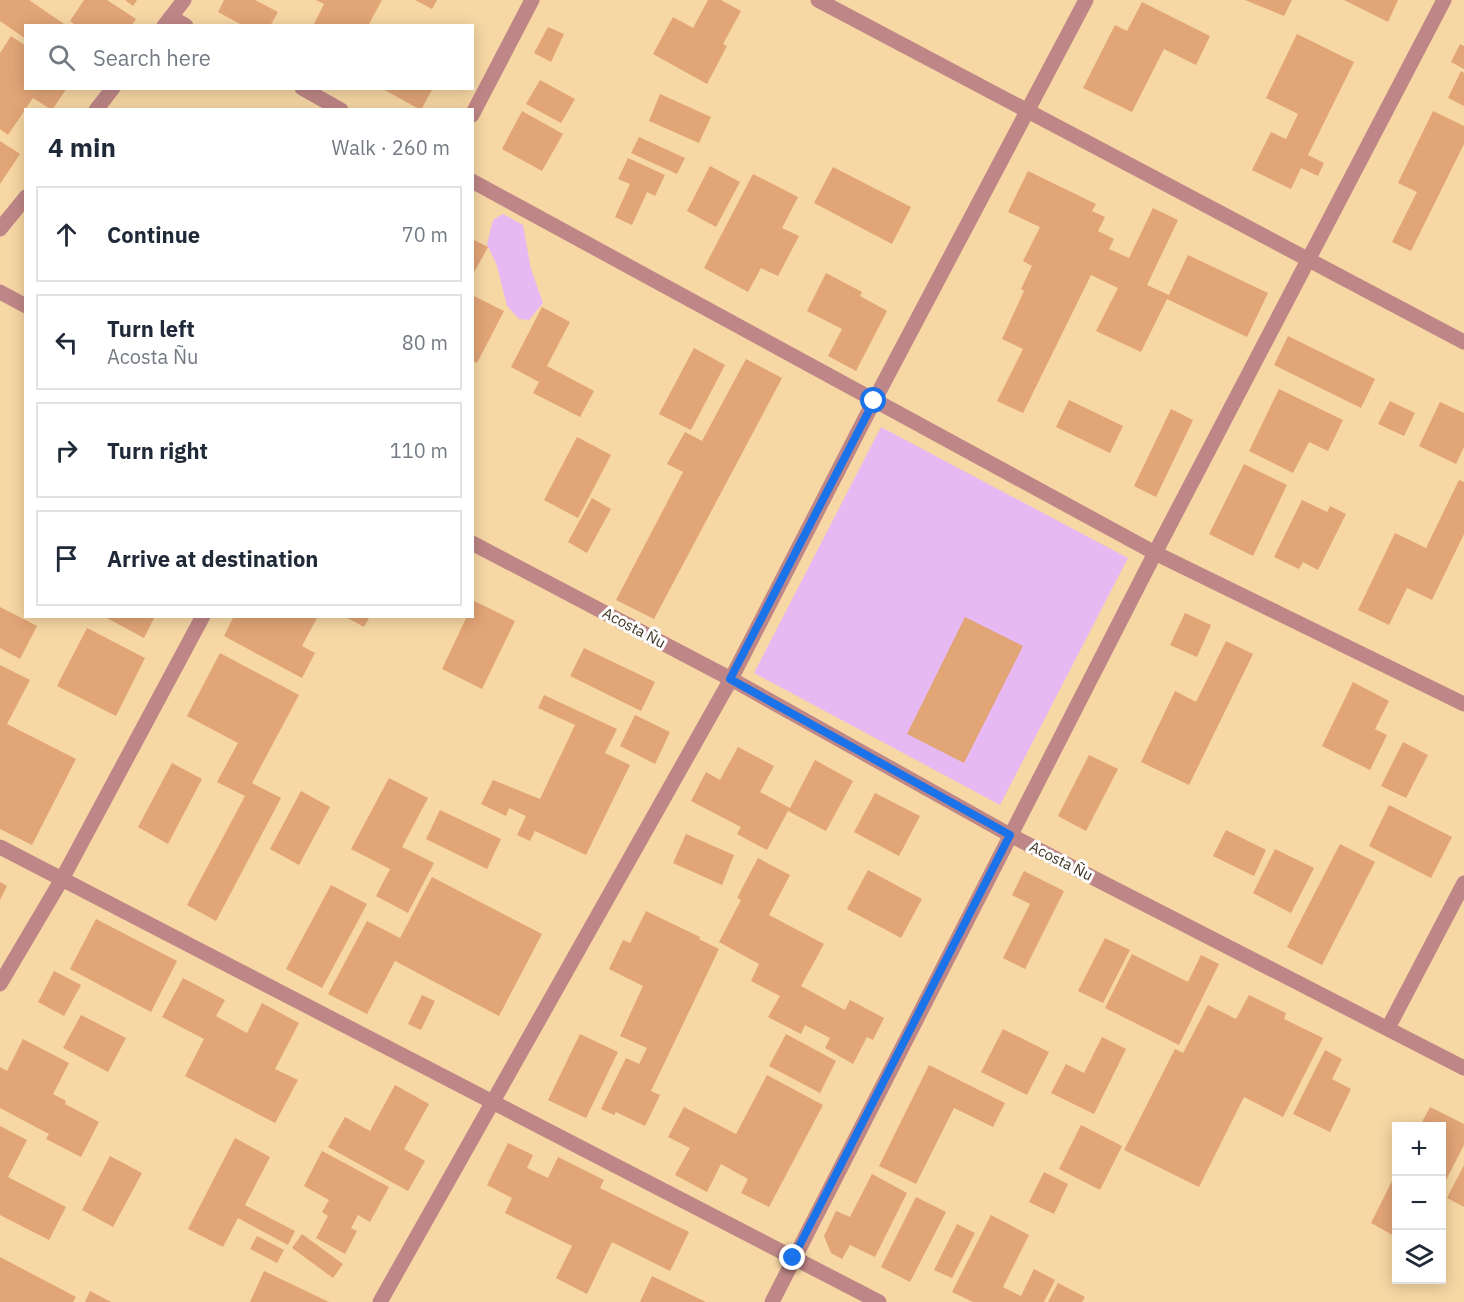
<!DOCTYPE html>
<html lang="en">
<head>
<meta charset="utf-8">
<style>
	:root { --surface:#fff; --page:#f6f6f7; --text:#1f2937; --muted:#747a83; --line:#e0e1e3 }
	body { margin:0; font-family:"IBM Plex Sans",sans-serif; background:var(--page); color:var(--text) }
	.controls { position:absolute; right:18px; bottom:18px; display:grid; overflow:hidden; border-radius:0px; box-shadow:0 3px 15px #0003 }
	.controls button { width:54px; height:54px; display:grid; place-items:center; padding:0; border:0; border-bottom:2px solid var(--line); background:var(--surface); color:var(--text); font:30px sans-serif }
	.stop { position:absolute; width:18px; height:18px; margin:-14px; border:4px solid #1a73e8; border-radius:50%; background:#fff }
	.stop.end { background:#1a73e8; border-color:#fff; box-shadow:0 2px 6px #0008 }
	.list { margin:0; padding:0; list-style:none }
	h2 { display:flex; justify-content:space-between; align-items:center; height:78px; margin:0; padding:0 24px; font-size:26px }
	h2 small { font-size:20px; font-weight:400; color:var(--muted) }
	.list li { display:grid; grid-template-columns:39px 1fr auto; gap:18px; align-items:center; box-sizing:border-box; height:96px; margin:0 12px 12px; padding:0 12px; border:2px solid var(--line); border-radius:0px }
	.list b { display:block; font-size:22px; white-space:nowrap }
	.list p { margin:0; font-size:20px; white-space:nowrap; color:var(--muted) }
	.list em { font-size:20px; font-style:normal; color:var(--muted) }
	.icon { flex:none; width:33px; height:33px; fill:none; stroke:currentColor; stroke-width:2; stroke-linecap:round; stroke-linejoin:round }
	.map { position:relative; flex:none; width:1464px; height:1302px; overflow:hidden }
	.search { position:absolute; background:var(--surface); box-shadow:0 3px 15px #0003; left:24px; top:24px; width:450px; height:66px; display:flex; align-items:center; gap:15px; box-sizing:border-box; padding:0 21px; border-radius:0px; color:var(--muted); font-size:22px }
	.panel { position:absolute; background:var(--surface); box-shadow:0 3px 15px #0003; left:24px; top:108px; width:450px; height:510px; border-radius:0px }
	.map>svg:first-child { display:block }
	.green { fill:#e7b9f3 }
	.building { fill:#e2a576 }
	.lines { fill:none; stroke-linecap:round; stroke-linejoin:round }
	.minor { stroke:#bf8687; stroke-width:15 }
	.route { stroke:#1a73e8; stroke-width:8 }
	.labels { text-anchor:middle; stroke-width:6; stroke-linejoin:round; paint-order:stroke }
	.street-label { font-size:15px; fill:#3e321e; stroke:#fdfdfd }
</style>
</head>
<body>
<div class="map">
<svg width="1464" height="1302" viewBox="0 0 1464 1302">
	<rect width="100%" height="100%" fill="#f7d7a4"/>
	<g class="green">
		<polygon points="503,214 523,225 531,269 543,303 529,320 519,319 507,306 497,266 487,244 493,220"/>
		<polygon points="881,427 1128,558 1000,805 754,673"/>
	</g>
	<g class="building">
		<polygon points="0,0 29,0 67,26 26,26 26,39 0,21"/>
		<polygon points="84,0 107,0 136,19 131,26 77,26 70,21"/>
		<polygon points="125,0 137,0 133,6"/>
		<polygon points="224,0 255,0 278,12 270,26 244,26 218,12"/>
		<polygon points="316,0 382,0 368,26 313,26 324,4"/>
		<polygon points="415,0 437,0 432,9"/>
		<polygon points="708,0 721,0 741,11 723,44 727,46 707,84 653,54 673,17 693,28"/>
		<polygon points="1245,0 1292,0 1284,16"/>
		<polygon points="1344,0 1398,0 1388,22"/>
		<polygon points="1142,2 1210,36 1196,65 1164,49 1132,112 1083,88 1115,25 1127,31"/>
		<polygon points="548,27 564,34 551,62 534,53"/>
		<polygon points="1297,34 1354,62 1308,155 1324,163 1318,176 1301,168 1291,189 1252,170 1271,132 1286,139 1298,114 1266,98"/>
		<polygon points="11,36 26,46 26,88 67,88 52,110 33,98 8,135 0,129 0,53"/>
		<polygon points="1460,44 1464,46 1464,69 1451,62"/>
		<polygon points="1461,71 1464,73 1464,106 1448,98"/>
		<polygon points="540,80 575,99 561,123 526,104"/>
		<polygon points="381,88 433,88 421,110"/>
		<polygon points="660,94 711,117 699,143 649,121"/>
		<polygon points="522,111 563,134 542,171 502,149"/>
		<polygon points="1433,111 1464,126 1464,144 1411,251 1392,242 1417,192 1398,183"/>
		<polygon points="639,137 685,158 677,174 631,153"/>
		<polygon points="0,141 20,154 0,184"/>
		<polygon points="628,158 665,175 655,196 647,192 632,225 615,217 630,184 618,179"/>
		<polygon points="710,166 740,182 716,227 687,211"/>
		<polygon points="833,167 911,207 892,244 814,203"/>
		<polygon points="1028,171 1096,204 1092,211 1105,217 1098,231 1114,239 1109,249 1129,258 1153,208 1178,220 1147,285 1169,295 1188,255 1268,293 1247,337 1167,299 1141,352 1096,331 1118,288 1091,275 1023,413 997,401 1023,349 1002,339 1024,291 1021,289 1032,266 1023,261 1040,227 1008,212"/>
		<polygon points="753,174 798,197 782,228 799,236 778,276 761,268 748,292 704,268"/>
		<polygon points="472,239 488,247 472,276"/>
		<polygon points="826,273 862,292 860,296 887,311 856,371 828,356 842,329 807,311"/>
		<polygon points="472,295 504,311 477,363 472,361"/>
		<polygon points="542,307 570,322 547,366 594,391 580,417 533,393 539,382 511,367"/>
		<polygon points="1288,336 1375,379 1361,408 1274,365"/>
		<polygon points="694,348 725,365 691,430 659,414"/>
		<polygon points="746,359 782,378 654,619 616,600 683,472 667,464 685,432 702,441"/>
		<polygon points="1279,389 1343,420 1328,451 1309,442 1293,473 1249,451"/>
		<polygon points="1069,400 1123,426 1110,453 1056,427"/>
		<polygon points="1390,401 1415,413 1404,436 1378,424"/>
		<polygon points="1440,402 1464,413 1464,447 1456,464 1419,446"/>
		<polygon points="1171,409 1193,420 1156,497 1134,486"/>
		<polygon points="577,437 611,455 578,518 544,500"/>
		<polygon points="1244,464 1287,485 1253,556 1209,534"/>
		<polygon points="1459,480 1464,482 1464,534 1432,600 1407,588 1389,625 1358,610 1395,533 1426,548"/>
		<polygon points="592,498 611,509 587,553 568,542"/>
		<polygon points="1302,500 1327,512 1330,506 1346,514 1318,570 1303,562 1299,569 1274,557"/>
		<polygon points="474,601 515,621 482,689 442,669 467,616 472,616"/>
		<polygon points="0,607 37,626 20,659 0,648"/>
		<polygon points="1185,613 1211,625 1197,657 1170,645"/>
		<polygon points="103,616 155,616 144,638"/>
		<polygon points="234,616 318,616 302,646 315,653 302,678 224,636"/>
		<polygon points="344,616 370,616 364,627"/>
		<polygon points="965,617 1023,646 964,763 907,734"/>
		<polygon points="87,628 145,658 116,716 57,686"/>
		<polygon points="1226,641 1253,654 1189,785 1141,762 1175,691 1196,702"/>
		<polygon points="584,648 655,682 641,711 570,676"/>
		<polygon points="220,653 299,695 252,783 281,798 216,921 187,905 245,796 217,782 238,743 187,716"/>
		<polygon points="0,665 30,680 7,724 76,759 32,845 0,829"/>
		<polygon points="1353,682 1389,701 1375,729 1387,735 1370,770 1322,746"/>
		<polygon points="544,695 617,729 605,753 630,765 586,855 535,831 530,841 517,835 526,816 509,808 506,816 481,804 493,780 540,799 575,725 538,708"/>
		<polygon points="635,715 670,732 655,764 620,746"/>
		<polygon points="1403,742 1428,755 1406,798 1381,786"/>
		<polygon points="738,747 774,766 760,792 790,808 815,760 853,781 826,831 788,811 767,850 737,834 741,827 691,801 706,772 720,780"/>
		<polygon points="1089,755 1118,769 1086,831 1058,816"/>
		<polygon points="172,763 202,779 168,844 138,827"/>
		<polygon points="389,778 428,798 402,847 434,863 408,913 376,896 390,869 351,849"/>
		<polygon points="301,791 330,807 299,865 270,849"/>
		<polygon points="875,793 920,816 899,856 854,832"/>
		<polygon points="1389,805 1452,837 1431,878 1369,846"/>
		<polygon points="440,810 501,839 487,869 426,839"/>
		<polygon points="1226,830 1266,850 1254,876 1213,856"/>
		<polygon points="686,834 734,855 722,885 673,863"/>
		<polygon points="1340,844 1375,862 1322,965 1287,947"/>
		<polygon points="1275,849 1314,868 1291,913 1253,893"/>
		<polygon points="758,858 790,875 769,915 824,944 801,986 845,1010 850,1000 884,1018 873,1040 867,1037 853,1064 825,1048 830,1038 805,1025 801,1034 768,1017 780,996 751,981 759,964 719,942 741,900 737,898"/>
		<polygon points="868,870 922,899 901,938 847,909"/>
		<polygon points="1024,871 1064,891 1025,969 1003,958 1030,904 1012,895"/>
		<polygon points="432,877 542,934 499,1016 395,961 367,1014 328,994 367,921 400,938"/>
		<polygon points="0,882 7,886 0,900"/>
		<polygon points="331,885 367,904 322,988 286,969"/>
		<polygon points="646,911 700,937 699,939 719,949 651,1091 660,1095 645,1126 616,1112 614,1115 601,1109 626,1058 639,1064 647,1048 620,1036 643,986 609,969 623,940 630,943"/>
		<polygon points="96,919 177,961 151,1012 70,969"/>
		<polygon points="1105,938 1130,950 1103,1003 1078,991"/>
		<polygon points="1132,954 1188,982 1201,955 1219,964 1179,1045 1105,1008"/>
		<polygon points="54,971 81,985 64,1016 38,1002"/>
		<polygon points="183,978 225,1000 216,1016 247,1033 262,1003 299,1023 275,1069 298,1080 275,1123 185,1076 204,1039 162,1017"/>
		<polygon points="422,995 435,1001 421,1030 408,1024"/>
		<polygon points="1249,995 1286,1013 1284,1019 1323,1038 1283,1117 1244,1097 1199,1187 1124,1150 1175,1049 1183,1053 1208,1005 1236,1019"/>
		<polygon points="81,1015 126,1038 108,1072 63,1048"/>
		<polygon points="1003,1029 1049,1052 1027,1095 981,1072"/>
		<polygon points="580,1034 618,1052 586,1118 548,1100"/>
		<polygon points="786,1034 836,1061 820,1093 769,1066"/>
		<polygon points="1102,1037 1126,1049 1094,1114 1051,1093 1066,1064 1084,1073"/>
		<polygon points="23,1039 69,1063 53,1094 66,1101 65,1104 99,1122 81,1157 46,1139 49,1134 0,1108 0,1067 7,1071"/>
		<polygon points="1325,1050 1342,1059 1332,1079 1351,1089 1330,1132 1293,1114"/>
		<polygon points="929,1065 1005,1103 993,1127 954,1108 916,1184 879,1166"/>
		<polygon points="767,1075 823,1105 769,1207 741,1193 748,1179 721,1164 707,1192 675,1175 690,1148 668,1137 684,1107 736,1134"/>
		<polygon points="395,1085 429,1104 404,1149 425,1161 408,1191 328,1147 345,1117 370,1131"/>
		<polygon points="1430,1107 1464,1124 1464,1145 1442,1188 1442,1126 1420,1126"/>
		<polygon points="1081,1125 1122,1146 1100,1190 1059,1169"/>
		<polygon points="0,1126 27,1140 8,1177 66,1207 49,1240 0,1215"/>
		<polygon points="235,1138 270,1157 245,1205 295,1231 288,1245 238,1218 223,1247 188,1229"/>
		<polygon points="508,1143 533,1155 527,1168 548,1178 558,1157 604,1180 600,1188 689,1232 670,1271 612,1242 587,1294 556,1278 572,1246 505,1213 512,1198 487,1185"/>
		<polygon points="322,1151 389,1187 370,1222 358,1215 351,1228 357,1231 345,1254 316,1238 328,1216 322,1212 329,1200 304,1186"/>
		<polygon points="110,1156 142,1173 113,1227 82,1210"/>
		<polygon points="1464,1165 1464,1207 1447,1198"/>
		<polygon points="1044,1172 1068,1184 1054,1214 1029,1202"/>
		<polygon points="1396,1173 1396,1237 1371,1223"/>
		<polygon points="872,1174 907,1193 875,1257 850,1245 842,1259 831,1253 824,1236 836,1211 850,1217"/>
		<polygon points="916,1197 946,1212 910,1282 881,1267"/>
		<polygon points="991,1215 1029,1235 1003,1287 1021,1296 1034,1269 1055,1280 1044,1302 973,1302 952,1292"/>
		<polygon points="957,1224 975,1233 952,1278 934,1270"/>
		<polygon points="302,1234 343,1264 333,1278 292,1248"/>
		<polygon points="257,1236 284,1250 277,1263 250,1249"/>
		<polygon points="0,1257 76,1297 73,1302 0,1302"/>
		<polygon points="264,1271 329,1302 250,1302"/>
		<polygon points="652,1276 706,1302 640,1302"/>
		<polygon points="1058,1283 1085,1297 1082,1302 1048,1302"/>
		<polygon points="90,1291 111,1302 85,1302"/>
	</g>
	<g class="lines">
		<g class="minor">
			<polyline points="818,0 1464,342"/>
			<polyline points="171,17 186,26"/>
			<polyline points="164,26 184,0"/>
			<polyline points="302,88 341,110"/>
			<polyline points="96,110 113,88"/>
			<polyline points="472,115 532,0"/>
			<polyline points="472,181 1155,553 1464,704"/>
			<polyline points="0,229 26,197"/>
			<polyline points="0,292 26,306"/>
			<polyline points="472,543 731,679 1010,835 1464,1068"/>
			<polyline points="0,847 879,1302"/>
			<polyline points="0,984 62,879 203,616"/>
			<polyline points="1388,1028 1464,883"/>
			<polyline points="380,1302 731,679 874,401 1086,0"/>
			<polyline points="772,1302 1155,553 1444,0"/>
		</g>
	</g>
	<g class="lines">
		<polyline class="route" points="793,1258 1010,835 730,679 874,401"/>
	</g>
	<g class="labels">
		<g class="street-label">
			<text transform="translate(634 628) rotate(28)" y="5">Acosta Ñu</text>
			<text transform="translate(1061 861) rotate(27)" y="5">Acosta Ñu</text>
		</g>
	</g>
</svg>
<div class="controls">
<button>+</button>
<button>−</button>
<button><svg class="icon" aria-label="layers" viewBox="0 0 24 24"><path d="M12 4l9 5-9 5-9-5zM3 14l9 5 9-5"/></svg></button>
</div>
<div class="stop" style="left:874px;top:401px"></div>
<div class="stop end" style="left:793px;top:1258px"></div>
<div class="search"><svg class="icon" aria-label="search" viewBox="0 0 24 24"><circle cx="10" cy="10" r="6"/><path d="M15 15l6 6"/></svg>Search here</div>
<section class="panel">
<h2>4 min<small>Walk · 260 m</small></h2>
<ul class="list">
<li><svg class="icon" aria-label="ahead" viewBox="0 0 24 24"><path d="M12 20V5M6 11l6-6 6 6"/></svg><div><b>Continue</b></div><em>70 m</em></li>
<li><svg class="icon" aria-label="left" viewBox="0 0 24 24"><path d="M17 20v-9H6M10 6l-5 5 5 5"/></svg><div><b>Turn left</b><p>Acosta Ñu</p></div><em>80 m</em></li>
<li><svg class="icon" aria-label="right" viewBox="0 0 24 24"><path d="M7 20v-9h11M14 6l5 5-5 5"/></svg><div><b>Turn right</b></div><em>110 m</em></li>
<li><svg class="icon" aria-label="arrive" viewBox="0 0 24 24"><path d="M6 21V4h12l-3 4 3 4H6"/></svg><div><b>Arrive at destination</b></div></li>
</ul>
</section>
</div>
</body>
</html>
